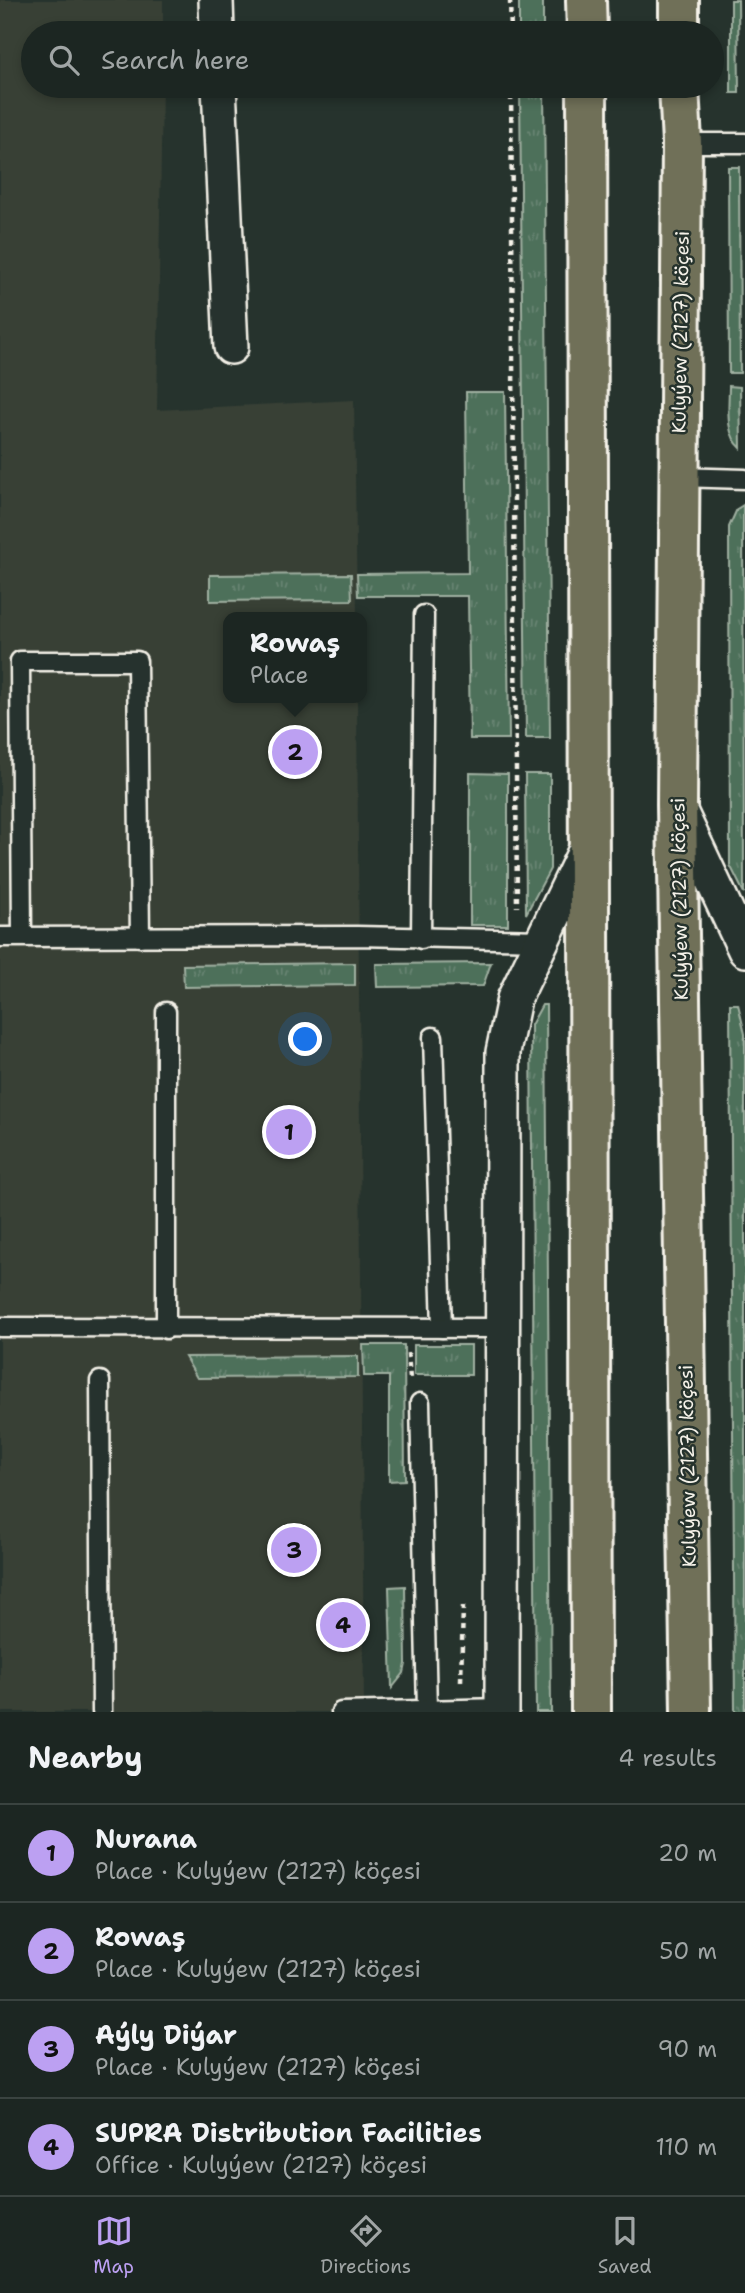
<!DOCTYPE html>
<html lang="en">
<head>
<meta charset="utf-8">
<style>
	:root { --surface:#1c2622; --page:#29322f; --text:#f1f3f6; --muted:#a0a5a5; --line:#3a4340; --accent:#bca0f2 }
	body { margin:0; font-family:"Shantell Sans",sans-serif; background:var(--page); color:var(--text) }
	.you { position:absolute; left:306px; top:1040px; width:24px; height:24px; margin:-18px; border:5px solid #fff; border-radius:50%; background:#1a73e8; box-shadow:0 0 0 10px #1a73e833 }
	.badge { display:grid; place-items:center; width:46px; height:46px; border-radius:50%; background:var(--accent); color:#111; font-size:23px; font-weight:700 }
	.pin { position:absolute; translate:-50% -50%; border:4px solid #fff; box-shadow:0 2px 7px #0006 }
	.popup { position:absolute; left:223px; top:612px; width:144px; height:91px; box-sizing:border-box; display:grid; place-content:center; border-radius:14px; background:var(--surface); filter:drop-shadow(0 2px 5px #0005); font-size:23px; white-space:nowrap; color:var(--muted) }
	.popup b { font-size:26px; color:var(--text) }
	.popup::after { content:''; position:absolute; left:50%; top:100%; margin-left:-14px; border:14px solid transparent; border-top-color:var(--surface) }
	.list { margin:0; padding:0; list-style:none }
	h2 { display:flex; justify-content:space-between; align-items:center; height:91px; margin:0; padding:0 28px; font-size:30px }
	h2 small { font-size:23px; font-weight:400; color:var(--muted) }
	.list li { display:grid; grid-template-columns:46px 1fr auto; gap:21px; align-items:center; box-sizing:border-box; height:98px; padding:0 28px; border-top:2px solid var(--line) }
	.list b { display:block; font-size:26px; white-space:nowrap }
	.list p { margin:0; font-size:23px; white-space:nowrap; color:var(--muted) }
	.list em { font-size:23px; font-style:normal; color:var(--muted) }
	.icon { flex:none; width:38px; height:38px; fill:none; stroke:currentColor; stroke-width:2; stroke-linecap:round; stroke-linejoin:round }
	.map { position:relative; flex:none; width:745px; height:1712px; overflow:hidden }
	.search { position:absolute; background:var(--surface); box-shadow:0 4px 10px #0003; left:21px; right:21px; top:21px; height:77px; display:flex; align-items:center; gap:18px; box-sizing:border-box; padding:0 24px; border-radius:38px; color:var(--muted); font-size:26px }
	.sheet { height:483px; background:var(--surface) }
	nav { display:flex; justify-content:space-around; align-items:center; box-sizing:border-box; height:98px; border-top:2px solid var(--line); background:var(--surface); font-size:19px; color:var(--muted) }
	nav a { display:grid; justify-items:center; gap:4px }
	nav .on { color:var(--accent) }
	.map>svg:first-child { display:block }
	.built { fill:#384036 }
	.grass { fill:url(#grass-tufts); stroke:#a0b0a1; stroke-width:2 }
	.lines { fill:none; stroke-linecap:round; stroke-linejoin:round }
	.lane-casing { stroke:#f4f1e8; stroke-width:23 }
	.street-casing { stroke:#f4f1e8; stroke-width:38 }
	.highway-casing { stroke:#f4f1e8; stroke-width:44 }
	.path { stroke:#f4f1e8; stroke-width:4.5; stroke-dasharray:5 5; stroke-linecap:butt }
	.lane { stroke:#26332d; stroke-width:18 }
	.street { stroke:#26332d; stroke-width:33 }
	.highway { stroke:#706f59; stroke-width:38 }
	.labels { text-anchor:middle; stroke-width:5; stroke-linejoin:round; paint-order:stroke }
	.street-label { font-size:19px; fill:#f4f1e8; stroke:#26332d }
</style>
</head>
<body>
<div class="map">
<svg width="745" height="1712" viewBox="0 0 745 1712">
	<defs>
		<pattern id="grass-tufts" width="24" height="20" patternUnits="userSpaceOnUse" patternTransform="scale(1.75)"><rect width="24" height="20" fill="#4d6f5a"/><path d="M3 7l-1-3M5 7V3M7 7l1-3M15 17l-1-3M17 17v-4M19 17l1-3" fill="none" stroke="#678472"/></pattern>
	</defs>
	<rect width="100%" height="100%" fill="#26332d"/>
	<filter id="ink" filterUnits="userSpaceOnUse"><feTurbulence type="fractalNoise" baseFrequency=".0143" numOctaves="2"/><feDisplacementMap in="SourceGraphic" scale="14" xChannelSelector="R" yChannelSelector="G"/><feConvolveMatrix kernelMatrix="1 2 1 2 8 2 1 2 1" color-interpolation-filters="sRGB"/></filter>
	<g filter="url(#ink)">
		<polygon class="built" points="0,0 163,0 163,33 33,33 33,86 162,86 157,410 354,400 357,617 229,617 229,698 357,698 364,1712 0,1712"/>
		<g class="grass">
			<rect x="519" y="0" width="24" height="33"/>
			<polygon points="731,0 738,0 739,93 731,93"/>
			<polygon points="520,86 544,86 550,738 526,738"/>
			<polygon points="728,167 739,167 740,373 729,373"/>
			<path d="M729,386L740,387L741,448C724,433 729,407 729,386Z"/>
			<polygon points="466,392 505,392 509,739 470,739 468,596 358,596 357,574 468,573"/>
			<polygon points="743,505 744,893 730,865 729,527 737,509"/>
			<polygon points="351,574 352,600 210,601 210,575"/>
			<polygon points="470,773 508,774 508,925 470,925"/>
			<polygon points="525,774 550,774 550,869 526,914"/>
			<polygon points="355,963 355,985 184,987 183,965"/>
			<polygon points="491,963 483,986 377,987 376,964"/>
			<polygon points="730,1004 738,1004 745,1034 745,1712 735,1712"/>
			<polygon points="542,1005 546,1005 551,1712 536,1712 531,1025"/>
			<polygon points="363,1345 404,1345 405,1480 389,1481 389,1376 364,1376"/>
			<rect x="414" y="1345" width="57" height="30"/>
			<polygon points="358,1356 358,1377 197,1378 185,1357"/>
			<polygon points="405,1586 406,1664 404,1673 392,1688 389,1587"/>
		</g>
		<g class="lines">
			<g class="lane-casing">
				<g id="lane">
					<polyline points="682,143 745,143"/>
					<polyline points="678,477 745,479"/>
					<polyline points="22,936 20,661 137,661 140,937"/>
					<polyline points="0,937 357,936 541,940"/>
					<polyline points="421,939 424,615"/>
					<polyline points="433,1037 442,1328"/>
					<polyline points="0,1327 503,1328"/>
					<polyline points="166,1329 166,1012"/>
					<polyline points="100,1381 102,1712"/>
					<polyline points="420,1403 427,1710"/>
					<polyline points="341,1712 502,1708"/>
				</g>
			</g>
			<g class="street-casing">
				<g id="street">
					<polyline points="216,0 217,33"/>
					<polyline points="219,86 231,347"/>
					<polyline points="678,807 745,950"/>
					<polyline points="502,1712 503,1052 514,999 590,841"/>
				</g>
			</g>
			<g class="highway-casing">
				<g id="highway">
					<polyline points="586,0 587,33"/>
					<polyline points="679,33 679,0"/>
					<polyline points="587,86 591,1712"/>
					<polyline points="679,86 682,143 677,804 691,1712"/>
				</g>
			</g>
			<g class="path">
				<polyline points="510,0 511,33"/>
				<polyline points="511,86 517,907"/>
				<polyline points="408,1353 410,1379"/>
				<polyline points="461,1681 463,1606"/>
			</g>
			<use href="#lane" class="lane"/>
			<use href="#street" class="street"/>
			<use href="#highway" class="highway"/>
		</g>
	</g>
	<g class="labels">
		<g class="street-label">
			<text transform="translate(680 332) rotate(-89)" y="7">Kulyýew (2127) köçesi</text>
			<text transform="translate(679 899) rotate(-91)" y="7">Kulyýew (2127) köçesi</text>
			<text transform="translate(687 1466) rotate(-91)" y="7">Kulyýew (2127) köçesi</text>
		</g>
	</g>
</svg>
<div class="you"></div>
<div class="pin badge" style="left:289px;top:1132px">1</div>
<div class="pin badge" style="left:295px;top:752px">2</div>
<div class="popup"><b>Rowaş</b>Place</div>
<div class="pin badge" style="left:294px;top:1550px">3</div>
<div class="pin badge" style="left:343px;top:1625px">4</div>
<div class="search"><svg class="icon" aria-label="search" viewBox="0 0 24 24"><circle cx="10" cy="10" r="6"/><path d="M15 15l6 6"/></svg>Search here</div>
</div>
<section class="sheet">
<h2>Nearby<small>4 results</small></h2>
<ul class="list">
<li><span class="badge">1</span><div><b>Nurana</b><p>Place · Kulyýew (2127) köçesi</p></div><em>20 m</em></li>
<li><span class="badge">2</span><div><b>Rowaş</b><p>Place · Kulyýew (2127) köçesi</p></div><em>50 m</em></li>
<li><span class="badge">3</span><div><b>Aýly Diýar</b><p>Place · Kulyýew (2127) köçesi</p></div><em>90 m</em></li>
<li><span class="badge">4</span><div><b>SUPRA Distribution Facilities</b><p>Office · Kulyýew (2127) köçesi</p></div><em>110 m</em></li>
</ul>
</section>
<nav>
<a class="on"><svg class="icon" aria-label="map" viewBox="0 0 24 24"><path d="M3 6l6-2 6 2 6-2v14l-6 2-6-2-6 2zM9 4v14M15 6v14"/></svg>Map</a>
<a><svg class="icon" aria-label="directions" viewBox="0 0 24 24"><path d="M12 3l9 9-9 9-9-9zM9 14v-3h6M13 9l2 2-2 2"/></svg>Directions</a>
<a><svg class="icon" aria-label="saved" viewBox="0 0 24 24"><path d="M7 4h10v16l-5-4-5 4z"/></svg>Saved</a>
</nav>
</body>
</html>
